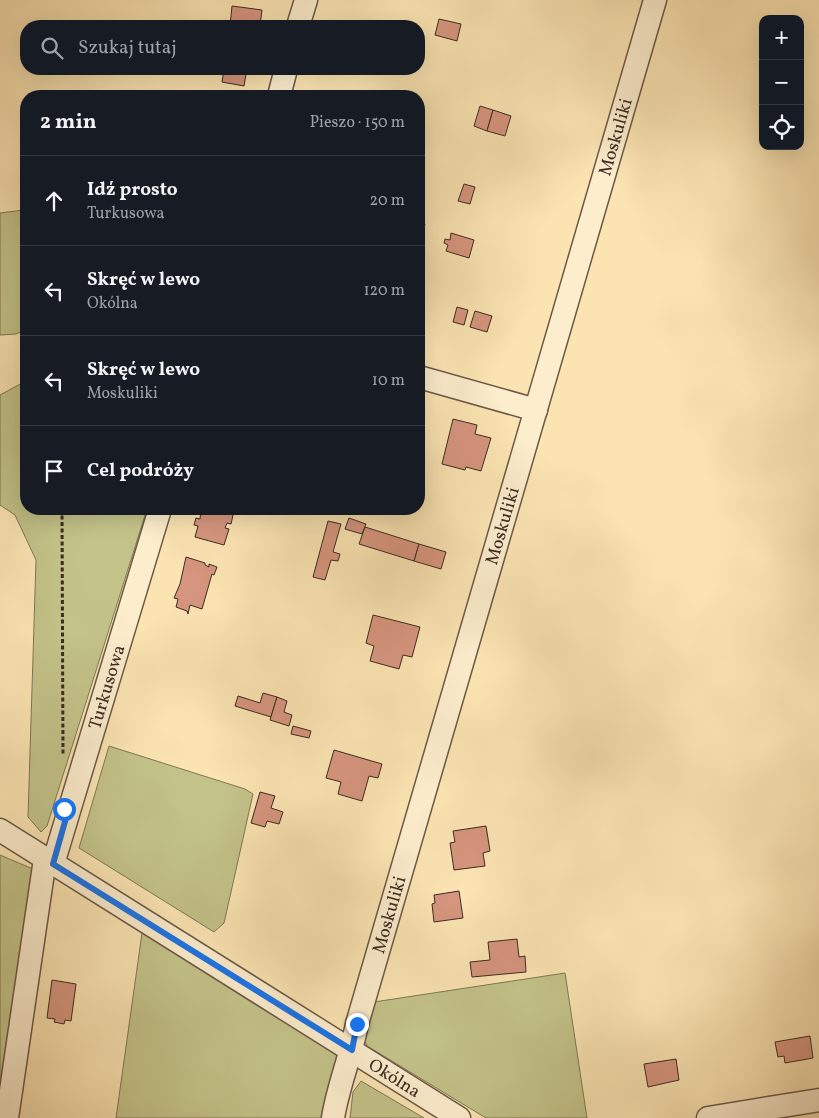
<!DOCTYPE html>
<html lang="pl">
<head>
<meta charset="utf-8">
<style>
	:root { --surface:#171b24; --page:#242831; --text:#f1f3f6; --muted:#9ea1a6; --line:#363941 }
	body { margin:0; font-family:Vollkorn,serif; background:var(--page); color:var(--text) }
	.controls { position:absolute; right:15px; top:15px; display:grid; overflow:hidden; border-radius:10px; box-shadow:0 5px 20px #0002 }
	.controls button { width:45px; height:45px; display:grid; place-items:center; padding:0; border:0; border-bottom:1px solid var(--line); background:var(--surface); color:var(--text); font:25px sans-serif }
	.stop { position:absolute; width:15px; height:15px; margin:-11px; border:4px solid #1a73e8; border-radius:50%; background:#fff }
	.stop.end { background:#1a73e8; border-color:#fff; box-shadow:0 1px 5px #0008 }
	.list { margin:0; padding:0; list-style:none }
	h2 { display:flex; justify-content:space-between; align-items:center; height:65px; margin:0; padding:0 20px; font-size:21px }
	h2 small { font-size:16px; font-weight:400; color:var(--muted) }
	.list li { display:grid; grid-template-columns:32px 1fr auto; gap:15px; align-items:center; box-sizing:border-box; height:90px; padding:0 20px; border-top:1px solid var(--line) }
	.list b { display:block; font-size:19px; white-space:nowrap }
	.list p { margin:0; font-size:16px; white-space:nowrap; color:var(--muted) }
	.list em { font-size:16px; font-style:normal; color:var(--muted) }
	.icon { flex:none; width:28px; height:28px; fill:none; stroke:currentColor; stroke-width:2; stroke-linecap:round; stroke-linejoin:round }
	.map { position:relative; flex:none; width:819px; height:1118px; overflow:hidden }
	.search { position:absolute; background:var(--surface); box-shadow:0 5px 20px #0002; left:20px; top:20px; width:405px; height:55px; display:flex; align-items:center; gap:12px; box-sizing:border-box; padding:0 18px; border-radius:20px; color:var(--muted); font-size:19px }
	.panel { position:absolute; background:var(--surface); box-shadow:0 5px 20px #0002; left:20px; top:90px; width:405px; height:425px; border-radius:20px }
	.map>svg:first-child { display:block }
	.green { fill:#c3c389; stroke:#7f7756 }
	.building { fill:#d6957e; stroke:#3b2b24 }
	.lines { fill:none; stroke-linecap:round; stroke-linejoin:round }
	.minor-casing { stroke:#6b5948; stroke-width:25 }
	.path { stroke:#3b2b24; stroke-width:3; stroke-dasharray:4 2.5; stroke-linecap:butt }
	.minor { stroke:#fcedcd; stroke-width:22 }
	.route { stroke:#1a73e8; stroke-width:6 }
	.labels { text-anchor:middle; stroke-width:5; stroke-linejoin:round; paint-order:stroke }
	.street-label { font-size:18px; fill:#3b2b24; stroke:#fcedcd }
</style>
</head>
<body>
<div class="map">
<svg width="819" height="1118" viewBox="0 0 819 1118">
	<rect width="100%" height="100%" fill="#fbe4b2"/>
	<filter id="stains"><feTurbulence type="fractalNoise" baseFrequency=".004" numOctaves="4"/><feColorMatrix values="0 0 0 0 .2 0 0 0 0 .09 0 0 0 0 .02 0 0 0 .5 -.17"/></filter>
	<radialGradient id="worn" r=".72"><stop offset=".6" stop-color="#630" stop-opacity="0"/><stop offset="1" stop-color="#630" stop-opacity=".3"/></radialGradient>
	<g class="green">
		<polygon points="26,207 26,329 16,334 0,335 0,213 24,210"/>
		<polygon points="26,381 26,509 147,509 47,826 41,832 28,817 36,560 15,515 0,505 0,395"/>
		<polygon points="109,746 245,789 253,794 224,923 214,932 79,848"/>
		<polygon points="0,855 33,869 0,1102"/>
		<polygon points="142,933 337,1054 323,1118 116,1118"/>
		<polygon points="565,973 587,1118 486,1118 367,1046 363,1036 374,1002"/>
		<polygon points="361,1081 424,1118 350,1118 353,1092"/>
	</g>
	<g class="building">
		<polygon points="232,6 262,10 260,26 230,26"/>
		<polygon points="439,19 461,24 457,41 435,35"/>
		<polygon points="224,69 247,69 244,86 222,82"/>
		<polygon points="148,92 160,95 159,96 147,96"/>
		<polygon points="480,106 493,110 487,131 474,126"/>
		<polygon points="493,110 511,116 505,136 487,131"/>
		<polygon points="464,184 475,187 470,204 458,201"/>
		<polygon points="419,222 425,224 422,235 419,234"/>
		<polygon points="451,233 474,240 469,258 446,251 448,245 444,243 445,239 450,240"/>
		<polygon points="457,307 468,310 464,325 453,322"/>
		<polygon points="475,311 492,316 487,332 470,327"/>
		<polygon points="453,419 477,425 475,434 491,438 481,471 466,467 465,470 442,464"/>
		<polygon points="201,509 237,509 237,511 234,511 231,524 227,523 225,528 229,529 224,545 195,537 198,526 194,525 196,518 200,519"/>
		<polygon points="349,518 366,524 362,534 345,529"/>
		<polygon points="328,521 341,524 333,552 340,554 338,561 331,560 325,580 313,577"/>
		<polygon points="365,527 419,544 414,561 359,544"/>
		<polygon points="419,544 446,552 441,569 414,561"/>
		<polygon points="186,557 205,563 205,565 209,567 209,564 217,567 214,575 212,574 202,609 190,605 188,614 187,611 176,607 178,599 174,598 180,584"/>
		<polygon points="373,615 420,627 412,657 403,655 399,669 370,661 374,646 366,643"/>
		<polygon points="263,693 277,697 271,717 235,706 238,696 260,703"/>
		<polygon points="277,697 287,701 284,712 292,715 289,726 270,720"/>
		<polygon points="293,726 311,731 309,738 291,734"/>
		<polygon points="334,750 382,764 378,778 369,776 362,801 338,794 341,782 326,778"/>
		<polygon points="260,792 275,796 271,808 283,812 279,824 267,821 265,827 251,823"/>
		<polygon points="486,826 490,851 483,853 485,866 454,870 450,843 455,842 453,831"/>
		<polygon points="459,891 463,918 434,922 432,904 435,903 434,895"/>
		<polygon points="517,939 519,957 525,956 526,972 472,977 470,962 490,960 488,942"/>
		<polygon points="52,980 76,984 71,1021 65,1020 64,1024 54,1022 55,1019 47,1018"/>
		<polygon points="810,1036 813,1058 785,1063 784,1056 778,1057 775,1042"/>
		<polygon points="676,1059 679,1080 648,1087 644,1064"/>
	</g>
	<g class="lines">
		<g class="minor-casing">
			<g id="minor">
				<polyline points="298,26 306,0"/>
				<polyline points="279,96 286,69"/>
				<polyline points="419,377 536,410"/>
				<path id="s1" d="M0,830L459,1118"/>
				<path id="s2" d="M53,864L160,509"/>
				<polyline points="7,1118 45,859"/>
				<path id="s3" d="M333,1118C338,1086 351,1056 357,1024L655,0"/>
				<polyline points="708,1118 819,1100"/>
			</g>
		</g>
		<g class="path">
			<polyline points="26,249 23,261 26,284"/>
			<polyline points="62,509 63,756"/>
		</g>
		<use href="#minor" class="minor"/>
	</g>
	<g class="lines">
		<polyline class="route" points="64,809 66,818 53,864 352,1050 357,1024"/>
	</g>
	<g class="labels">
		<g class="street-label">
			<text dy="6" stroke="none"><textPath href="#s3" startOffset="1021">Moskuliki</textPath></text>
			<text dy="6" stroke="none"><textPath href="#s3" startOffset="616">Moskuliki</textPath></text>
			<text dy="6" stroke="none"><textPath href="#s2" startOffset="185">Turkusowa</textPath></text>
			<text dy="6" stroke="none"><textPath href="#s3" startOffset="211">Moskuliki</textPath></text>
			<text dy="6" stroke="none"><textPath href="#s1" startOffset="466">Okólna</textPath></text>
		</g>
	</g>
	<rect width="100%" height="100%" filter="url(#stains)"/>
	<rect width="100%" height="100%" fill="url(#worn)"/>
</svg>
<div class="controls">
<button>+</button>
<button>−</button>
<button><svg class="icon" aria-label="locate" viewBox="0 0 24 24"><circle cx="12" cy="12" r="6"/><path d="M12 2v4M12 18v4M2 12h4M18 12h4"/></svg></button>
</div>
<div class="stop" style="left:64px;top:809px"></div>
<div class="stop end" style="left:357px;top:1024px"></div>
<div class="search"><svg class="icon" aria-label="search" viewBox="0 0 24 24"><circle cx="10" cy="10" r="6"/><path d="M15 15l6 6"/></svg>Szukaj tutaj</div>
<section class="panel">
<h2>2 min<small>Pieszo · 150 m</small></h2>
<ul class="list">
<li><svg class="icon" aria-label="ahead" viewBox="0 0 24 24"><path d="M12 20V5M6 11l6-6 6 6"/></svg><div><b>Idź prosto</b><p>Turkusowa</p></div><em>20 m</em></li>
<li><svg class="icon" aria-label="left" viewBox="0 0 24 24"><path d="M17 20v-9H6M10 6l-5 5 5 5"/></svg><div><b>Skręć w lewo</b><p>Okólna</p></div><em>120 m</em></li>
<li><svg class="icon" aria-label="left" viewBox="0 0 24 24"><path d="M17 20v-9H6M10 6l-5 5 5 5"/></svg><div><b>Skręć w lewo</b><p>Moskuliki</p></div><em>10 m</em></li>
<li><svg class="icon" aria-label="arrive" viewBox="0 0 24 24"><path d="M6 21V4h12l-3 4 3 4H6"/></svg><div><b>Cel podróży</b></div></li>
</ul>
</section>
</div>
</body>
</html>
